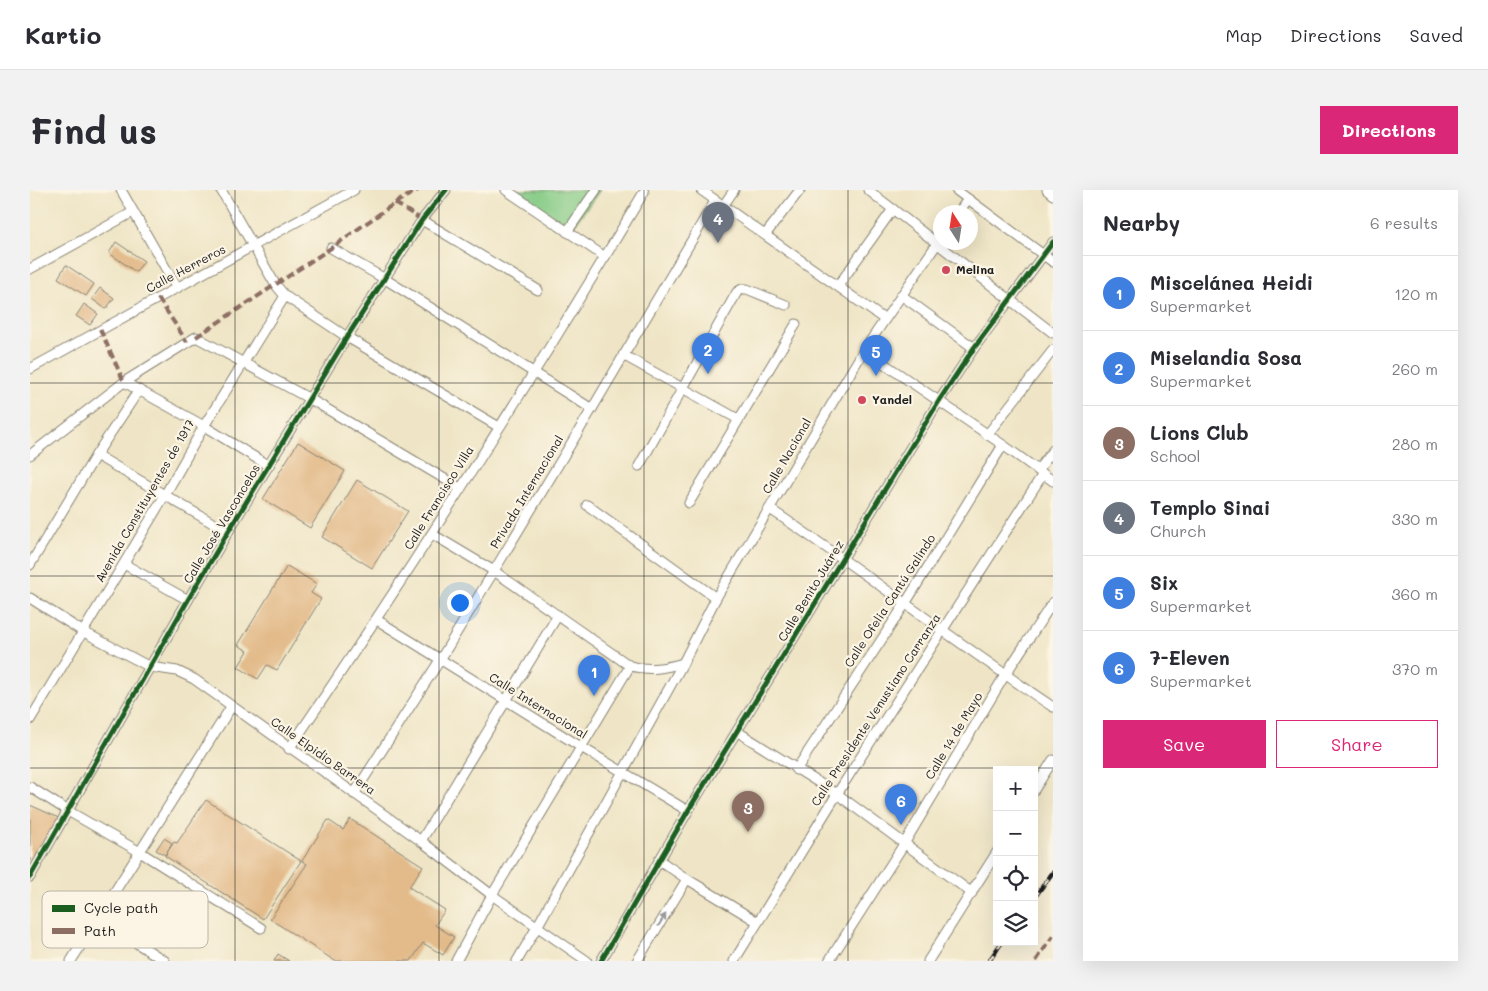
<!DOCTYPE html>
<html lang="en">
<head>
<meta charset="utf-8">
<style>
	:root { --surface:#fff; --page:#f2f2f3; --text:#2b2b33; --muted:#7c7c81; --line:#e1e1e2; --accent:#db2777 }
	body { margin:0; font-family:Mali,sans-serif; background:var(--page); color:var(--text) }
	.controls { position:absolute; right:15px; bottom:15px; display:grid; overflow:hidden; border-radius:0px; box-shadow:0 5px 20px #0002 }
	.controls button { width:45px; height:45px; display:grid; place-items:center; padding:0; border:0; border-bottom:1px solid var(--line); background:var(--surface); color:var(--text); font:25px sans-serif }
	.compass { position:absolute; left:903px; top:15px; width:45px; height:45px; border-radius:50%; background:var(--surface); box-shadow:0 5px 20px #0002; rotate:348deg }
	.you { position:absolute; left:429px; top:412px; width:18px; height:18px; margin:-12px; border:4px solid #fff; border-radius:50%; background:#1a73e8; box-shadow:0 0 0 8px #1a73e833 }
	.badge { display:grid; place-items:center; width:32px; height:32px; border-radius:50%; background:var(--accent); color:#fff; font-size:16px; font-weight:700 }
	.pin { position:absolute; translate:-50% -41px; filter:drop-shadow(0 1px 2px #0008) }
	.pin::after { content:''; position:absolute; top:26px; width:18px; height:15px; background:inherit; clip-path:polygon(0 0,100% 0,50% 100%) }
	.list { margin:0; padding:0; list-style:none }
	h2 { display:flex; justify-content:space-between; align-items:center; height:65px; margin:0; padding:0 20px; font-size:21px }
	h2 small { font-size:16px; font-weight:400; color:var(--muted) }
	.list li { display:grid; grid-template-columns:32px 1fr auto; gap:15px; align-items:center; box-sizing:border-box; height:75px; padding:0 20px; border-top:1px solid var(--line) }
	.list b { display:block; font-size:19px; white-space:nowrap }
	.list p { margin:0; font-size:16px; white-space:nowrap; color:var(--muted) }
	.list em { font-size:16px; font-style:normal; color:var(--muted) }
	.actions { display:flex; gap:10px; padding:15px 20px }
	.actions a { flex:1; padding:11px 0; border:1px solid var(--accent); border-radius:0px; text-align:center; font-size:18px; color:var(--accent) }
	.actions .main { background:var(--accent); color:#fff }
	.icon { flex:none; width:28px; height:28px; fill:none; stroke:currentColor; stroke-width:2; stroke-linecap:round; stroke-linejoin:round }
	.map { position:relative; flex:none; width:1023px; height:771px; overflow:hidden; border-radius:0px }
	header { display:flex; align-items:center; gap:30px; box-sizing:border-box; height:70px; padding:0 25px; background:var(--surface); border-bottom:1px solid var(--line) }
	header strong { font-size:24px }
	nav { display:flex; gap:28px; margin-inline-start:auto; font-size:18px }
	.intro { display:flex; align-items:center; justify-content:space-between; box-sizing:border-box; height:120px; padding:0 30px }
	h1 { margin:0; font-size:35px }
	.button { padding:12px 22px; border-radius:0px; background:var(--accent); color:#fff; font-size:18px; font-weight:700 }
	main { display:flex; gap:30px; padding:0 30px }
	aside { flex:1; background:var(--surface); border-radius:0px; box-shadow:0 5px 20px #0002 }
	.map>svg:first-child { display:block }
	.green { fill:#83ca84; stroke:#507350 }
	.building { fill:#e3bb8b }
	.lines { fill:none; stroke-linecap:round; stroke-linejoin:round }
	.minor-casing { stroke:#868071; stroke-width:11 }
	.minor { stroke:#fff; stroke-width:9 }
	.rail-casing { stroke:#1c1c1c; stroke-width:4.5 }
	.rail { stroke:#fcf5e5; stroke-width:2.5; stroke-dasharray:8; stroke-linecap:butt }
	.quiet { stroke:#8d6e63; stroke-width:4; stroke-dasharray:8 4; stroke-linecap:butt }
	.cycleway-casing { stroke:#fcf5e5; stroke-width:8 }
	.cycleway { stroke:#1b5e20; stroke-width:5 }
	.oneway { fill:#999 }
	.grid { fill:none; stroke:#1c1c1c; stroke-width:1; stroke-opacity:0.55 }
	.poi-dot { fill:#d1495b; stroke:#fcf5e5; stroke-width:2 }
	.labels { text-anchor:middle; stroke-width:4.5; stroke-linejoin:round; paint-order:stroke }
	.street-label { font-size:12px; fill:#1c1c1c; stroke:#fcf5e5 }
	.poi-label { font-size:12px; font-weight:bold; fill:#1c1c1c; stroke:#fcf5e5; text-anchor:start }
	.key { fill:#fcf5e5; stroke:#b9b4a9; stroke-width:1 }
	.key-label { font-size:14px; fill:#1c1c1c }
</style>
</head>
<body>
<header>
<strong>Kartio</strong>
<nav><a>Map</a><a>Directions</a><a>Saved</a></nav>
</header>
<div class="intro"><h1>Find us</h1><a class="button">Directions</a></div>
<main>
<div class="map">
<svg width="1023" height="771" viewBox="0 0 1023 771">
	<rect width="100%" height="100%" fill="#fcf5e5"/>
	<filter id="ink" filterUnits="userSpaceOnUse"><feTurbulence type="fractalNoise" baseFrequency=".02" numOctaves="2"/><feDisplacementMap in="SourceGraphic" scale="10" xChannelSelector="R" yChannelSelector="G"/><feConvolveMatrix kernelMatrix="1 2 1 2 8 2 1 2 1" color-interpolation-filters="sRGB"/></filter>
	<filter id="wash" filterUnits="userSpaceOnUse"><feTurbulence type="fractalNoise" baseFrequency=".0096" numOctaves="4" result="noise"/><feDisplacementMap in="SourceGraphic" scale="20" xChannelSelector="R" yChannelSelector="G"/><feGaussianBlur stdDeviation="1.12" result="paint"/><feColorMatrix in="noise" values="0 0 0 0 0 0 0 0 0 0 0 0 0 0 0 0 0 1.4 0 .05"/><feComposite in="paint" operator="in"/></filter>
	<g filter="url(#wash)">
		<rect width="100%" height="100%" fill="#efe5c6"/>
		<polygon class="green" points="484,0 570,0 542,38"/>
		<g id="blocks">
			<g class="building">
				<polygon points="86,52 114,71 106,82 79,63"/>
				<polygon points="36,75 64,94 56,106 28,88"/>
				<polygon points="70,98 84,108 76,119 62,109"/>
				<polygon points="54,114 68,124 60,135 46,126"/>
				<polygon points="268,252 315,281 280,338 233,309"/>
				<polygon points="327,290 378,321 342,378 292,347"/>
				<polygon points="257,376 287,394 281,403 291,409 247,480 237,475 228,489 208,477 218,461 208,455"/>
				<polygon points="176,610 271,671 233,729 135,666 144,652 147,653"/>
				<polygon points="0,615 31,629 0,680"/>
				<polygon points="320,629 393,676 379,697 415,720 405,735 424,747 413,765 393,753 381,771 305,771 240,729 277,674 272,671 298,630 313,640"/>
				<polygon points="134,648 142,653 135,665 126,660"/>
				<polygon points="248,764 259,771 244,771"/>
			</g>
		</g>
	</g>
	<g filter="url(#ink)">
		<use href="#blocks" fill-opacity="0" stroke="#868071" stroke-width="1"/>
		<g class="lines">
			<g class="minor-casing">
				<g id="minor">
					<polyline points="91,0 147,98"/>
					<polyline points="191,0 245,94 255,106 317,147 469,237"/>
					<polyline points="476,0 575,67"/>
					<polyline points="671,0 854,129"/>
					<polyline points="838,0 1023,143"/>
					<polyline points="926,0 1023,72"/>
					<polyline points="1017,0 1023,5"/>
					<polyline points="693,16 704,0"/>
					<polyline points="929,22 938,9"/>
					<polyline points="392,30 508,100"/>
					<polyline points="537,42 566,0"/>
					<polyline points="735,45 770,0"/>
					<polyline points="301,58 355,89 562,219"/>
					<polyline points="0,79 103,22"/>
					<polyline points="808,96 863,19"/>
					<polyline points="871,105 944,158"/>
					<polyline points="834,160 973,255 1023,291"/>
					<polyline points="593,165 708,229"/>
					<polyline points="0,179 324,0"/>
					<polyline points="94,192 174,236 239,276"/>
					<polyline points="957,245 1023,160"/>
					<polyline points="0,265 94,192 166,147 280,209 430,298"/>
					<polyline points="66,265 198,342"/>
					<polyline points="609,276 707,102 712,99 717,99 756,115"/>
					<polyline points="1008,280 1023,260"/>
					<polyline points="659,313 766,134"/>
					<polyline points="557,315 686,408"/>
					<path d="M740,319C836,383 927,453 1023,517"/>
					<path d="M402,344L464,381L600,476C619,481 635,478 653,473L686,408L834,160L911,48"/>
					<polyline points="94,374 158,410"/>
					<polyline points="0,375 66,265 109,200"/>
					<polyline points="0,408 52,441 120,477 147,481 164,489 391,651 462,705 557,771"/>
					<polyline points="347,430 551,557 658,621"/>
					<polyline points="0,530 135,305 174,236 255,106"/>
					<polyline points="708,542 807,604 942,703"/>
					<path d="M259,559C383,377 501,191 614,2"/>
					<polyline points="766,580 875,414 973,255"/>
					<polyline points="0,597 38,621 110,662 231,738"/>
					<polyline points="1004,600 1023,570"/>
					<polyline points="324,604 410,470 562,219 685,11"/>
					<polyline points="391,651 528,425"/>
					<polyline points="629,670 657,689 728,732"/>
					<polyline points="0,687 158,410 198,342 317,147 392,30 416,0"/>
					<polyline points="67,728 135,771"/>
					<polyline points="41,771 201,517"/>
					<polyline points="426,771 462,705 600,476"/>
					<polyline points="487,771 507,737 653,473"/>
					<polyline points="571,771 658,621 909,211 944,158 1023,52"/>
					<polyline points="607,771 657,689"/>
					<polyline points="704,771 807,604 1013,284"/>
					<polyline points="799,771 874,654 975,485 1023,412"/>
					<polyline points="898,771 967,662"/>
				</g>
			</g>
			<use href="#minor" class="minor"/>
			<g class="rail-casing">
				<g id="rail">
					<polyline points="1004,708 1023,682"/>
					<polyline points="959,771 972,752"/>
				</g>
			</g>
			<use href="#rail" class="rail"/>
			<g class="quiet">
				<polyline points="365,13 392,30"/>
				<polyline points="128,108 157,152"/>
				<polyline points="70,139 94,192"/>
				<polyline points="166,147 301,58 365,13 388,0"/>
				<polyline points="1006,771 1023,746"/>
			</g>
			<g class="cycleway-casing">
				<g id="cycleway">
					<polyline points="0,687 158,410 198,342 317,147 392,30 416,0"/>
					<polyline points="571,771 658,621 909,211 944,158 1023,52"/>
				</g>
			</g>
			<use href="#cycleway" class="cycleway"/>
		</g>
		<defs><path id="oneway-solid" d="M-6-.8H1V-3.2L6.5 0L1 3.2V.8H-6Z" transform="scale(1.25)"/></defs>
		<use class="oneway" href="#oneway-solid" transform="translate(632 730) rotate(-58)"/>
	</g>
	<path class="grid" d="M205,0V771M409,0V771M614,0V771M818,0V771M0,193H1023M0,386H1023M0,578H1023"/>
	<g class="poi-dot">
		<circle cx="916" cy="80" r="5"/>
		<circle cx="832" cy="210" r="5"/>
	</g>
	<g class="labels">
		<g class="street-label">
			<text transform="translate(156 79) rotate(-28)" y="4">Calle Herreros</text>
			<text transform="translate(757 266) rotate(-60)" y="4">Calle Nacional</text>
			<text transform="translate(497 302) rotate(-59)" y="4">Privada Internacional</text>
			<text transform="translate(409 308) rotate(-58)" y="4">Calle Francisco Villa</text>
			<text transform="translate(115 311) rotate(-60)" y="4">Avenida Constituyentes de 1917</text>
			<text transform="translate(192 334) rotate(-59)" y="4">Calle José Vasconcelos</text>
			<text transform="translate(781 401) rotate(-59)" y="4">Calle Benito Juárez</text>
			<text transform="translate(860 411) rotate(-57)" y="4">Calle Ofelia Cantú Galindo</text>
			<text transform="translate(508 516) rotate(32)" y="4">Calle Internacional</text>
			<text transform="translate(846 520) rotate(-57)" y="4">Calle Presidente Venustiano Carranza</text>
			<text transform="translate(924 546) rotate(-59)" y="4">Calle 14 de Mayo</text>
			<text transform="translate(293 566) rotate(35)" y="4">Calle Elpidio Barrera</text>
		</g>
		<g class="poi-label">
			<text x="926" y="84">Melina</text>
			<text x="842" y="214">Yandel</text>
		</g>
	</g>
	<rect x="12" y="701" width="166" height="57" rx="8" class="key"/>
	<rect x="22" y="715" width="23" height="7" fill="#1b5e20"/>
	<rect x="22" y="738" width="23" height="6" fill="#8d6e63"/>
	<g class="key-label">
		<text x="54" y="723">Cycle path</text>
		<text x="54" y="746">Path</text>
	</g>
</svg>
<div class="controls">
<button>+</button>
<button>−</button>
<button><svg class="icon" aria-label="locate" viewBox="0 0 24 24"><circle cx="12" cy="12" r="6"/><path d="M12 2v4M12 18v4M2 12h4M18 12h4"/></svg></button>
<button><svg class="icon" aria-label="layers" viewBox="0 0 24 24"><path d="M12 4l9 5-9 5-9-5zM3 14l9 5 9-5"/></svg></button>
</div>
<svg class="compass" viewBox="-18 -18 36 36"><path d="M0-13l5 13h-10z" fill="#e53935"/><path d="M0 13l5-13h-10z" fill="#7c7c81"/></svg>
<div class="you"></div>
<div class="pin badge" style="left:564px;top:506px;background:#3f7fe0">1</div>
<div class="pin badge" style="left:678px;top:184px;background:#3f7fe0">2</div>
<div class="pin badge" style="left:718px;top:642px;background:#8d6e63">3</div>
<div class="pin badge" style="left:688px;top:53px;background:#6b7280">4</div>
<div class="pin badge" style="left:846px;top:186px;background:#3f7fe0">5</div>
<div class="pin badge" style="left:871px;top:635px;background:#3f7fe0">6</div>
</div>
<aside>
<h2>Nearby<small>6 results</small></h2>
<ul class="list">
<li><span class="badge" style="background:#3f7fe0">1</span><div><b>Miscelánea Heidi</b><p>Supermarket</p></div><em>120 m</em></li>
<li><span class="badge" style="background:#3f7fe0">2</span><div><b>Miselandia Sosa</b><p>Supermarket</p></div><em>260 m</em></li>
<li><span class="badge" style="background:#8d6e63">3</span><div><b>Lions Club</b><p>School</p></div><em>280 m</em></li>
<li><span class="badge" style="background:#6b7280">4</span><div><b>Templo Sinai</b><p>Church</p></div><em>330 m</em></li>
<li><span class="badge" style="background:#3f7fe0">5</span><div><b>Six</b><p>Supermarket</p></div><em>360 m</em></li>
<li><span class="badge" style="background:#3f7fe0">6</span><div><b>7-Eleven</b><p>Supermarket</p></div><em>370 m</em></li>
</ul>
<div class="actions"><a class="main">Save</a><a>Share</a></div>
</aside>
</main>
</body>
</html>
